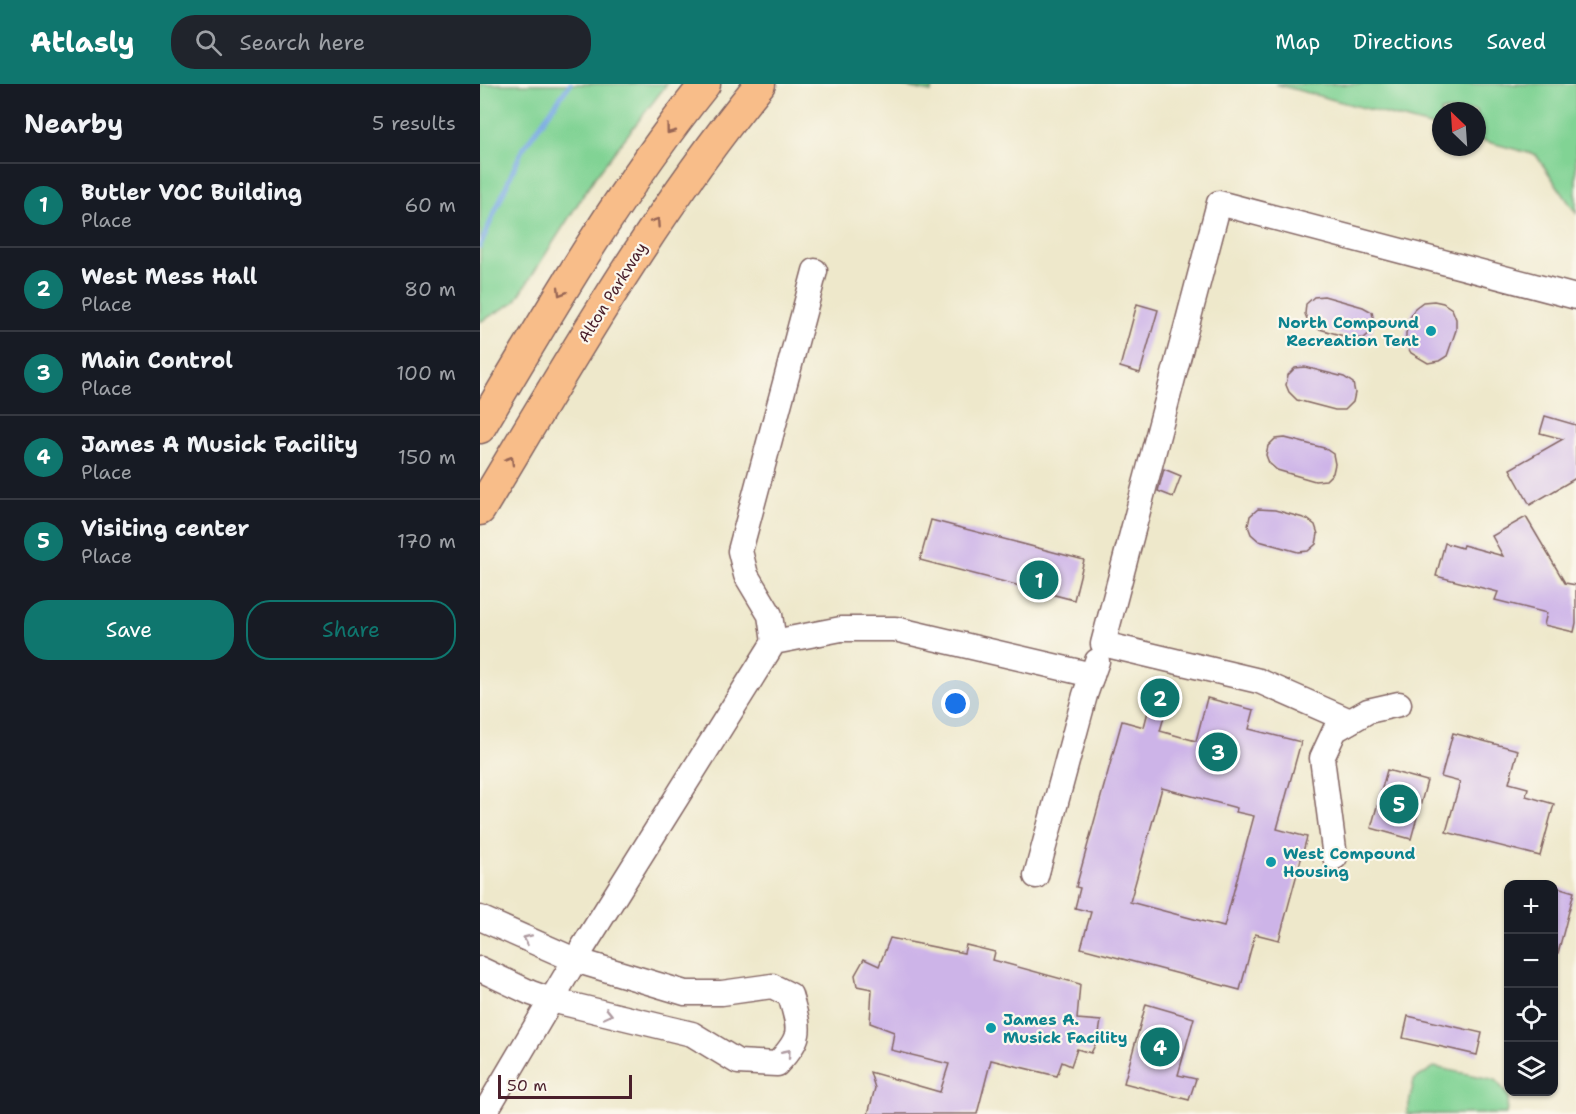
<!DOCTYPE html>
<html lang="en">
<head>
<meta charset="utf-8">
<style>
	:root { --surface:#171b24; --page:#20242c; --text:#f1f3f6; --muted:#9ea1a6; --line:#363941; --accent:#0f766e }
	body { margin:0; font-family:"Shantell Sans",sans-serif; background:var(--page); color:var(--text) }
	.controls { position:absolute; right:18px; bottom:18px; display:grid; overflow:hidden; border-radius:12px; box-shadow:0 2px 4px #0004 }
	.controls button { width:54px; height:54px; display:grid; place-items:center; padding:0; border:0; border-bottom:2px solid var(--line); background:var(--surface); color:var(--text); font:30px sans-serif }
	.compass { position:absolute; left:952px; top:18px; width:54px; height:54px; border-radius:50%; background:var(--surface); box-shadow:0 2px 4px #0004; rotate:335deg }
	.scale { position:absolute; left:18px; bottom:15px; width:134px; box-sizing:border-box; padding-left:6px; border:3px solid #4a1f2b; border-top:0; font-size:16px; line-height:21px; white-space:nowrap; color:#4a1f2b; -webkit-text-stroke:4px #fbf7ec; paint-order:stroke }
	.you { position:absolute; left:476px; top:620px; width:21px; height:21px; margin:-15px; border:4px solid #fff; border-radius:50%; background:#1a73e8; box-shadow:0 0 0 9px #1a73e833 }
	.badge { display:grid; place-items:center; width:39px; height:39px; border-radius:50%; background:var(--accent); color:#fff; font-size:20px; font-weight:700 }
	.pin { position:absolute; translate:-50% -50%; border:3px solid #fff; box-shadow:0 2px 6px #0006 }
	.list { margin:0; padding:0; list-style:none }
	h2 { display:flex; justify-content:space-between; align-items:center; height:78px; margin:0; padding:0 24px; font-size:26px }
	h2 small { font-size:20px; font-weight:400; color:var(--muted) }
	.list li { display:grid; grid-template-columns:39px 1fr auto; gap:18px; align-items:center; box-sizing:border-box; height:84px; padding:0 24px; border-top:2px solid var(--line) }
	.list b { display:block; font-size:22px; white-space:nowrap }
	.list p { margin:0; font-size:20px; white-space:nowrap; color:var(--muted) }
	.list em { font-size:20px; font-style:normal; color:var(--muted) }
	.actions { display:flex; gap:12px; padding:18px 24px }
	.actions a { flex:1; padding:14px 0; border:2px solid var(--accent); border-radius:24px; text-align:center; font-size:21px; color:var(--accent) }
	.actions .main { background:var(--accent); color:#fff }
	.icon { flex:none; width:33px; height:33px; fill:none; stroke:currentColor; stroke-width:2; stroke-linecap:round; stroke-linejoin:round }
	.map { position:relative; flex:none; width:1096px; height:1030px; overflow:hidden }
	header { display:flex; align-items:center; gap:36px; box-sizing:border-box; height:84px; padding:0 30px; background:var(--accent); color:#fff }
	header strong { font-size:28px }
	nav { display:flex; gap:33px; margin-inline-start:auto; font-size:21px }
	.search { width:420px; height:54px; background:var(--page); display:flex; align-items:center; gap:15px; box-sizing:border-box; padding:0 21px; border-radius:24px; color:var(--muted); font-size:22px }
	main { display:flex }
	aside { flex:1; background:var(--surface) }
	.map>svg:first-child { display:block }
	.green { fill:#81d394; stroke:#667960; stroke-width:1.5 }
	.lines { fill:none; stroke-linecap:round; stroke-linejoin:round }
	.stream { stroke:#78aae3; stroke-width:5 }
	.building { fill:#cdb4e8; fill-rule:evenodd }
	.minor-casing { stroke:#836563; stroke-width:27 }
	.major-casing { stroke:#836563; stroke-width:33 }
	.minor { stroke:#fff; stroke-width:24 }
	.major { stroke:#f8bd89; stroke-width:30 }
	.oneway { stroke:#986655 }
	.oneway2 { stroke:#ae9aa0 }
	.culture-dot { fill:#0f9aa8; stroke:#fbf7ec; stroke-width:2 }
	.labels { text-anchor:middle; stroke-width:4.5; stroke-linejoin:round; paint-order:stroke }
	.street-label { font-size:16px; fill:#4a1f2b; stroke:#fbf7ec }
	.culture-label { font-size:16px; font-weight:bold; fill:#0d838f; stroke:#fbf7ec; text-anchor:start }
</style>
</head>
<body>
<header>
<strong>Atlasly</strong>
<div class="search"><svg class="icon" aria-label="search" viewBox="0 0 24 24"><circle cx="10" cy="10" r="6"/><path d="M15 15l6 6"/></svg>Search here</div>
<nav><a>Map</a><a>Directions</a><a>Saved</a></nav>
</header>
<main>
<aside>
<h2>Nearby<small>5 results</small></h2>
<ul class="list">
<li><span class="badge">1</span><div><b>Butler VOC Building</b><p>Place</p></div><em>60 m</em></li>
<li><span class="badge">2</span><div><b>West Mess Hall</b><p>Place</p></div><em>80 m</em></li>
<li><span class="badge">3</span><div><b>Main Control</b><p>Place</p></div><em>100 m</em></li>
<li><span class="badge">4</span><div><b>James A Musick Facility</b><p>Place</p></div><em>150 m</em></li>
<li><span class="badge">5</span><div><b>Visiting center</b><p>Place</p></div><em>170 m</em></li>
</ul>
<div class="actions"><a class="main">Save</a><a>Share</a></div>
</aside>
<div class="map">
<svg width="1096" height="1030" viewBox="0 0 1096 1030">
	<rect width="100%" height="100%" fill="#fbf7ec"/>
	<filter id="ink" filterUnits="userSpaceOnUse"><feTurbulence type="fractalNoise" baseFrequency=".0167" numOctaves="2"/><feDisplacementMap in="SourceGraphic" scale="12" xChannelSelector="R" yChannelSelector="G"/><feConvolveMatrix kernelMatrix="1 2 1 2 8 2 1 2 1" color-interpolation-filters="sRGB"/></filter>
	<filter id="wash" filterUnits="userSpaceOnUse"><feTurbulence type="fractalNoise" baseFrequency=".008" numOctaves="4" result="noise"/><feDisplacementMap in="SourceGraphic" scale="24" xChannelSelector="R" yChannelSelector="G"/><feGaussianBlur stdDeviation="1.35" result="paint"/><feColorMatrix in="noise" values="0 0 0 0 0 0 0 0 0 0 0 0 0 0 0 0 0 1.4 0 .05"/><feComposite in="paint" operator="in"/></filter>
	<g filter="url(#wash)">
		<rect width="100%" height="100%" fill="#eee8cb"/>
		<g class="green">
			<polygon points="0,0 187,0 115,93 35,218 0,238"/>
			<polygon points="412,0 453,0 451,8"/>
			<polygon points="795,0 1096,0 1096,129 1056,71 997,55 997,27 961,27 961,45"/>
			<polygon points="954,983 1016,996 1029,1013 1026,1030 927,1030 934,996"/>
		</g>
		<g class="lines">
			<polyline class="stream" points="0,162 42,66 90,0"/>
		</g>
		<g id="blocks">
			<g class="building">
				<polygon points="844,212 883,223 892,228 894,238 892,247 884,254 874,255 836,244 828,237 825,230 826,220 834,213"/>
				<polygon points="954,217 963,219 972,225 976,235 976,246 967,272 959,277 948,279 931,269 926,260 926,249 930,234 935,224 943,218"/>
				<polygon points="657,220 678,226 660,289 640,283"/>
				<polygon points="825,283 864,293 873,299 875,309 873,318 865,326 855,326 817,316 809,308 806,301 808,291 815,284"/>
				<polygon points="1065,332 1096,341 1096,394 1050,421 1030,385 1083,355 1060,349"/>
				<polygon points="805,354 844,364 853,370 855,380 853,389 846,396 835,397 797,386 789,379 786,371 788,362 795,355"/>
				<polygon points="684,385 701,392 693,413 678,407"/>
				<polygon points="778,425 795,426 827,435 835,441 838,450 836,460 828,467 818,468 779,457 771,450 768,442 770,432"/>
				<polygon points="1046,433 1085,499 1096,501 1096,539 1094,548 1064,541 1067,529 1015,516 1018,508 956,492 965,459 982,464 983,461 1023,472 1012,452"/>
				<polygon points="451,436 604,476 594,516 440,476"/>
				<path d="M674,604L691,608L680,647L716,657L727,614L774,626L769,645L821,658L797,745L827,753L799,856L775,850L760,906L601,864L611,828L595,824L600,804L596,803L642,637L664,643ZM682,704L757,724L756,728L774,732L744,843L650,818Z"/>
				<polygon points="973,649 1038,666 1029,699 1048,704 1046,712 1074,720 1060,772 966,748 980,698 961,693"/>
				<polygon points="907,686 947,697 931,755 891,744"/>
				<polygon points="1074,802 1094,808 1078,869 1074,869"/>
				<polygon points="410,854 484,869 486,861 515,868 513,876 600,900 597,935 621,937 618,955 611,969 597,965 591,982 582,978 577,992 511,976 497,1030 388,1030 395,1004 390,988 460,1008 469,980 411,966 414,948 390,939 392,905 377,902 375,891 384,875 399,882"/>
				<polygon points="666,920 714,934 698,991 716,995 709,1016 644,999"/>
				<polygon points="928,932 1002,949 997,971 923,954"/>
			</g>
		</g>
	</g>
	<g filter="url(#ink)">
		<use href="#blocks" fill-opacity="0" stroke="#836563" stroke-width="1.5"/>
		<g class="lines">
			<g class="minor-casing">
				<g id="minor">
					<polyline points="294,558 290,531 266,491 260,467 335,187"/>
					<polyline points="870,637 779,597 623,560 739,119 1096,213"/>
					<polyline points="855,773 842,674 855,646 888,627 919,620"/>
					<polyline points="556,792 605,611 617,577"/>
					<path d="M0,834L95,876L205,909H242L292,902L310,911C320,947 324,951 297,980L258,978L212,950L71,916L51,909L0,885"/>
					<polyline points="4,1030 95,876 294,558 361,545 415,545 612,591"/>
				</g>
			</g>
			<g class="major-casing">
				<g id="major">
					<path d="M0,344C70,226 139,107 225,0"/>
					<path d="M0,426C88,280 172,132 280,0"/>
				</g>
			</g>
			<use href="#minor" class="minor"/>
			<use href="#major" class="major"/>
		</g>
		<defs><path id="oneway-chevron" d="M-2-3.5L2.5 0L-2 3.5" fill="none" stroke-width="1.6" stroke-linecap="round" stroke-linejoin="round" transform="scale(1.5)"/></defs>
		<g class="oneway">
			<use href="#oneway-chevron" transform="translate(190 46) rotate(127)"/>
			<use href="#oneway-chevron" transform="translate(176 138) rotate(-56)"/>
			<use href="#oneway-chevron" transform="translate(81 208) rotate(121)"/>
			<use href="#oneway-chevron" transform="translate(30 376) rotate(-59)"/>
		</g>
		<g class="oneway2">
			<use href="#oneway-chevron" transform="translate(47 855) rotate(-156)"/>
			<use href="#oneway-chevron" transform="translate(128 930) rotate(13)"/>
			<use href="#oneway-chevron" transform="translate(307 969) rotate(-49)"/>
		</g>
	</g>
	<g class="culture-dot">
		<circle cx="951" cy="247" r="6"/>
		<circle cx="791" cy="778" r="6"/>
		<circle cx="511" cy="944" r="6"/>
	</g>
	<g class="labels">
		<g class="street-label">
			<text transform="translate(132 208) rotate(-58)" y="6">Alton Parkway</text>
		</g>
		<g class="culture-label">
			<text x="939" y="244" text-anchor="end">North Compound<tspan x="939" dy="18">Recreation Tent</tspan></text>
			<text x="803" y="775">West Compound<tspan x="803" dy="18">Housing</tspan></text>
			<text x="523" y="941">James A.<tspan x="523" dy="18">Musick Facility</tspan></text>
		</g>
	</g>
</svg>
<div class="controls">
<button>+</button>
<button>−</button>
<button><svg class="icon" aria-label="locate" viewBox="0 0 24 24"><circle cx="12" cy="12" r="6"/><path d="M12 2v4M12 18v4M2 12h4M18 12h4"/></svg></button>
<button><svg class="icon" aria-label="layers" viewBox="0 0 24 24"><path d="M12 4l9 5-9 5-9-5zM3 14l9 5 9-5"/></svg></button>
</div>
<svg class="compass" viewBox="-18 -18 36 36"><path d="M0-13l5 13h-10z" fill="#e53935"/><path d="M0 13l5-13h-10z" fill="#9ea1a6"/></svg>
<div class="scale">50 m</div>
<div class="you"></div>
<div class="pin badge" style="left:559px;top:496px">1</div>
<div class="pin badge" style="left:680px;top:614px">2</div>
<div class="pin badge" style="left:738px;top:668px">3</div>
<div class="pin badge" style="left:680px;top:963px">4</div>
<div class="pin badge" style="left:919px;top:720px">5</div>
</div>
</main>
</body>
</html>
